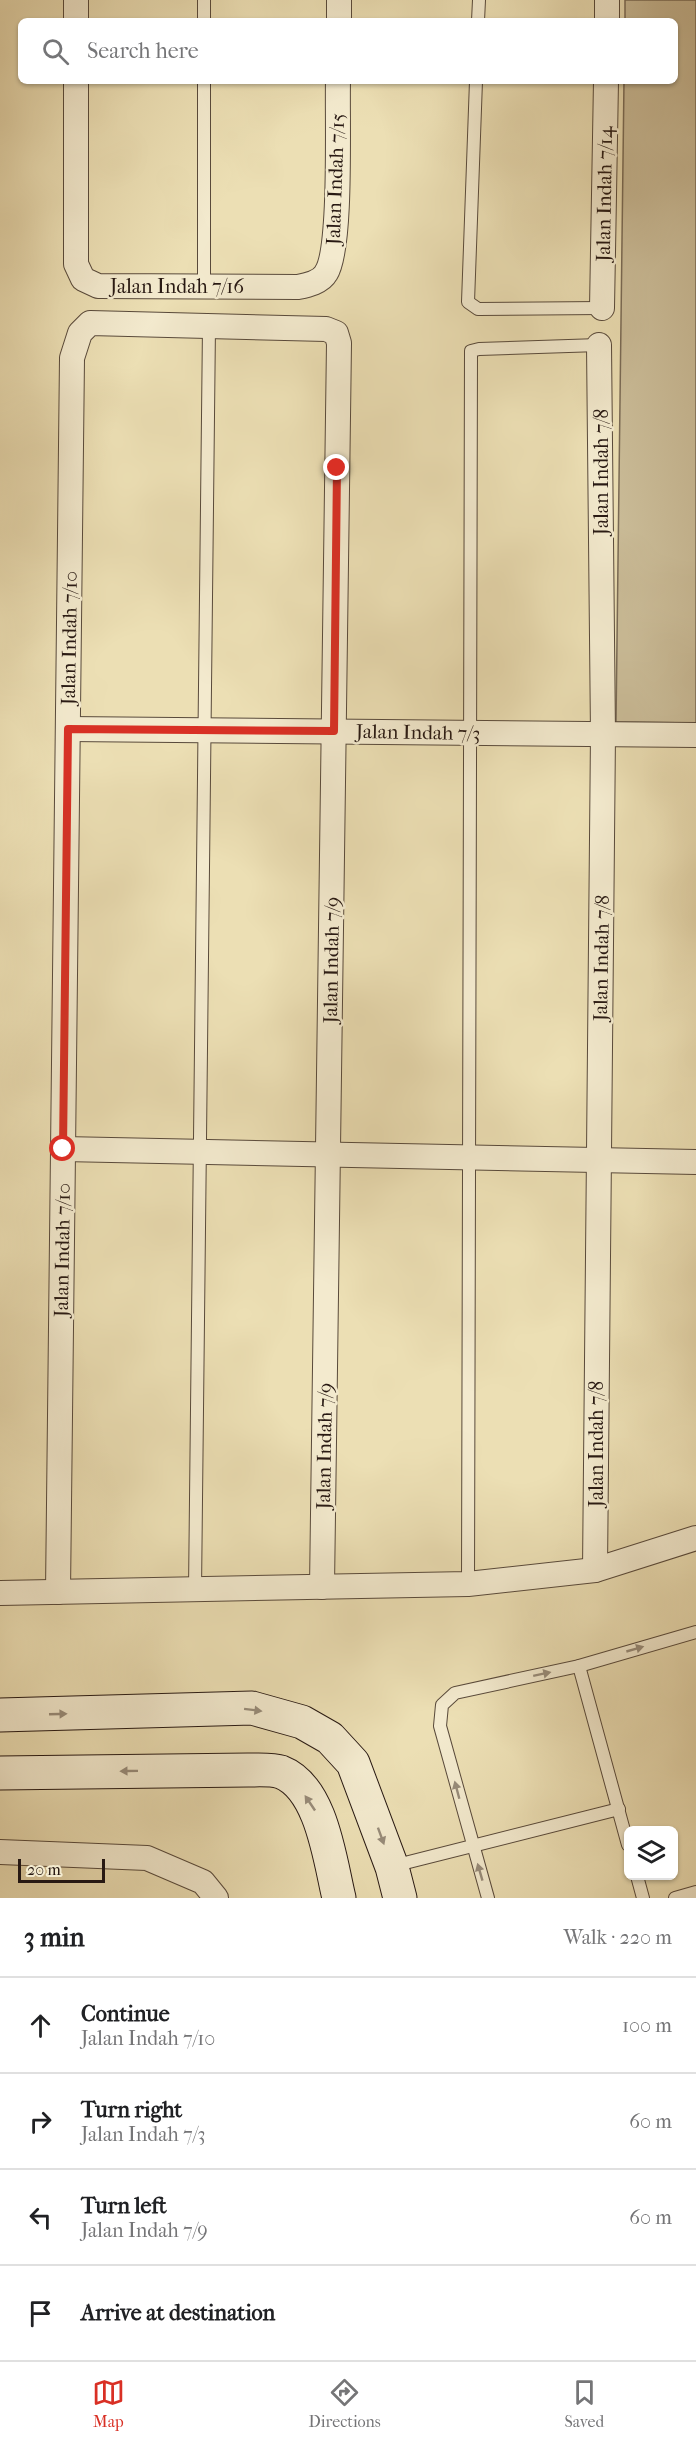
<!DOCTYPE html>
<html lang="en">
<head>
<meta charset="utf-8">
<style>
	:root { --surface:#fff; --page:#f2f2f2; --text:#202124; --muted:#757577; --line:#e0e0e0; --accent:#d93025 }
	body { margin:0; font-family:"IM FELL French Canon",serif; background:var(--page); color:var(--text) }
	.controls { position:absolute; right:18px; bottom:18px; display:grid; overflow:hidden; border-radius:9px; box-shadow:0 2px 4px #0004 }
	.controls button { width:54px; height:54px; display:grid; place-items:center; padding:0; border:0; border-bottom:2px solid var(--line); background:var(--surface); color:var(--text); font:30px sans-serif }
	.scale { position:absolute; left:18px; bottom:15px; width:87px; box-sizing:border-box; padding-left:6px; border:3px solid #281913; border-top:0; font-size:16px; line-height:21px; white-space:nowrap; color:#281913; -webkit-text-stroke:4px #f3eace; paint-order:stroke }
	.stop { position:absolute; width:18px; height:18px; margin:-14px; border:4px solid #d93025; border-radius:50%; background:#fff }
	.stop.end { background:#d93025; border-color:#fff; box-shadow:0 2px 6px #0008 }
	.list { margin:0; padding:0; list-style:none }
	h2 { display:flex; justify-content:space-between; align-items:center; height:78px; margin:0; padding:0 24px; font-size:26px }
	h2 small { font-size:20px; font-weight:400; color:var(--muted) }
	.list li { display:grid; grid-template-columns:39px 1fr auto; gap:18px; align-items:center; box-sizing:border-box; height:96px; padding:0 24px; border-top:2px solid var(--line) }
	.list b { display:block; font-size:22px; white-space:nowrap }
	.list p { margin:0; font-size:20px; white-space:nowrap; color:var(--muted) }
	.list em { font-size:20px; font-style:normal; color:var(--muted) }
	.icon { flex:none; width:33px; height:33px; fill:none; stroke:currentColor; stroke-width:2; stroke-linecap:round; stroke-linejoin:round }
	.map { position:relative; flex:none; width:696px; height:1898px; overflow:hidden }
	.search { position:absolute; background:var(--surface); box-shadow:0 2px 4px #0004; left:18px; right:18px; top:18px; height:66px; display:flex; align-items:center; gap:15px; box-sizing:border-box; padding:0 21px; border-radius:9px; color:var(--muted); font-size:22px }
	.sheet { height:462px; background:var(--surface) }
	nav { display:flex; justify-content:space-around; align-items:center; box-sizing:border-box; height:84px; border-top:2px solid var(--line); background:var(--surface); font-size:16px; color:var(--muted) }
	nav a { display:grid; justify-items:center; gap:3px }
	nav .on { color:var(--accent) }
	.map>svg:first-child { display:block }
	.green { fill:#cbbd99; stroke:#7a6b56; stroke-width:1.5 }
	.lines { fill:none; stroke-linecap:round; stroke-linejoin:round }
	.service-casing { stroke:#594a3b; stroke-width:14 }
	.minor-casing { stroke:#594a3b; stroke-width:26 }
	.secondary-casing { stroke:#281913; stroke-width:35 }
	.service { stroke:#f3eace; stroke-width:12 }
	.minor { stroke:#f3eace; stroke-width:24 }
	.secondary { stroke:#f3eace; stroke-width:33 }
	.oneway { fill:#988c7a }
	.route { stroke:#d93025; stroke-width:8 }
	.labels { text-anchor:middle; stroke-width:5; stroke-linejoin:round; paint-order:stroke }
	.street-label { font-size:20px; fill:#281913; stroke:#f3eace }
</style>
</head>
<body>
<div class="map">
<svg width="696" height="1898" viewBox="0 0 696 1898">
	<rect width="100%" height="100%" fill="#ecdfb4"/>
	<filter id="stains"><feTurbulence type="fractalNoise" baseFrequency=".00333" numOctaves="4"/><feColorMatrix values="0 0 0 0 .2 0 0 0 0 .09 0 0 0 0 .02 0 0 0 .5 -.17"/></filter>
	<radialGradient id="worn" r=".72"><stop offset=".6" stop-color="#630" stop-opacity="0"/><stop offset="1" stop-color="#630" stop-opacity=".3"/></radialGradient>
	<polygon class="green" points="625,0 696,0 696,723 616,722 624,81 675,81 675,21 625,21"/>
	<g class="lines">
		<g class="service-casing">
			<g id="service">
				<polyline points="204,21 204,0"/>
				<polyline points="478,21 479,0"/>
				<polyline points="476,81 468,302 478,309 602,308"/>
				<polyline points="204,285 204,81"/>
				<polyline points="468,1584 471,351 479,349 599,345"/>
				<polyline points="195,1590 209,326"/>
				<polyline points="579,1666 628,1845"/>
				<polyline points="393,1866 619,1809"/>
				<polyline points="637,1876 643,1898"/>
				<polyline points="488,1898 440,1726 442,1705 455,1693 579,1666 696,1632"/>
				<polyline points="675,1898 696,1892"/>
			</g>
		</g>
		<g class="minor-casing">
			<g id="minor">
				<polyline points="76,21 76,0"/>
				<polyline points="339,21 339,0"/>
				<polyline points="607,21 607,0"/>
				<path d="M76,81V264L83,279L98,286L298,287C308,285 321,282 326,273C342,249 337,117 338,81"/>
				<polyline points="602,308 606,81"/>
				<polyline points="68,729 696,735"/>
				<polyline points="63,1149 696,1162"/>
				<polyline points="595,1570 603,734 599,345"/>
				<polyline points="58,1592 72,358 80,333 90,323 326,329 336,333 339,343 322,1587"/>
				<polyline points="0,1593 468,1584 595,1570 696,1538"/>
				<polyline points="0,1852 147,1858 203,1882 216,1898"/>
			</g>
		</g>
		<g class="secondary-casing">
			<g id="secondary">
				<polyline points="0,1715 252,1708 302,1722 330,1738 353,1763 392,1867 400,1898"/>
				<path d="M0,1773L248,1770C258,1770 272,1769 281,1772C322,1788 330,1861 339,1898"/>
			</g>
		</g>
		<use href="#service" class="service"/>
		<use href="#minor" class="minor"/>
		<use href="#secondary" class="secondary"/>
	</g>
	<defs><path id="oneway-solid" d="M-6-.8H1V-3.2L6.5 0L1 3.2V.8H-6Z" transform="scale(1.5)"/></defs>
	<g class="oneway">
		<use href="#oneway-solid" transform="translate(635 1649) rotate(-16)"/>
		<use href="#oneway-solid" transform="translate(542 1674) rotate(-12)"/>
		<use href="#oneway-solid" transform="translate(253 1710) rotate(7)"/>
		<use href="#oneway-solid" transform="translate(58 1714) rotate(-2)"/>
		<use href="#oneway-solid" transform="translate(129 1771) rotate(179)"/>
		<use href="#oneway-solid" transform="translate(457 1790) rotate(-105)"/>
		<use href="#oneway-solid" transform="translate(310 1803) rotate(-124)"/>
		<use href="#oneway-solid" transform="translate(381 1836) rotate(70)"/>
		<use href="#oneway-solid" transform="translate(480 1872) rotate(-106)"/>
	</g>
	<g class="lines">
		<polyline class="route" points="63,1149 68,729 334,731 337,468"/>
	</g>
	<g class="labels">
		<g class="street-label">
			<text transform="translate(335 179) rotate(-88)" y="7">Jalan Indah 7/15</text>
			<text transform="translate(604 194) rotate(-89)" y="7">Jalan Indah 7/14</text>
			<text x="177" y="293">Jalan Indah 7/16</text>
			<text transform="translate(601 472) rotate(-90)" y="7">Jalan Indah 7/8</text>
			<text transform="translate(69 638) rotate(-89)" y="7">Jalan Indah 7/10</text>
			<text transform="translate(418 732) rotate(1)" y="7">Jalan Indah 7/3</text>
			<text transform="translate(601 958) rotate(-89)" y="7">Jalan Indah 7/8</text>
			<text transform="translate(331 960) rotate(-89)" y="7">Jalan Indah 7/9</text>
			<text transform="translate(62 1250) rotate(-89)" y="7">Jalan Indah 7/10</text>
			<text transform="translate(596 1444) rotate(-90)" y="7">Jalan Indah 7/8</text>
			<text transform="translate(324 1446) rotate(-89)" y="7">Jalan Indah 7/9</text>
		</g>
	</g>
	<rect width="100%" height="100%" filter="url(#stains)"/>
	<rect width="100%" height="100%" fill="url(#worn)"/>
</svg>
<div class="controls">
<button><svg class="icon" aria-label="layers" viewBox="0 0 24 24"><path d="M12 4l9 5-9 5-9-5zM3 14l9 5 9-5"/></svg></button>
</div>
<div class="scale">20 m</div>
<div class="stop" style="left:63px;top:1149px"></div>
<div class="stop end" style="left:337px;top:468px"></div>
<div class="search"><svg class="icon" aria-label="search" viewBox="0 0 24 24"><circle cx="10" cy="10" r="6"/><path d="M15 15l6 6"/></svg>Search here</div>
</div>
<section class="sheet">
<h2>3 min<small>Walk · 220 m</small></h2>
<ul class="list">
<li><svg class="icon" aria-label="ahead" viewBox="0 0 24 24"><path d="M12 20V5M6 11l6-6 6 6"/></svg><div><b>Continue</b><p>Jalan Indah 7/10</p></div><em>100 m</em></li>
<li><svg class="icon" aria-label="right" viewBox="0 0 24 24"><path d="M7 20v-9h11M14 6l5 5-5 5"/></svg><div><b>Turn right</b><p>Jalan Indah 7/3</p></div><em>60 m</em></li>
<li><svg class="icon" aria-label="left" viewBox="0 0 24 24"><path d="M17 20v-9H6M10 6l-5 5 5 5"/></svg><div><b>Turn left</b><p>Jalan Indah 7/9</p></div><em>60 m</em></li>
<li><svg class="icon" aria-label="arrive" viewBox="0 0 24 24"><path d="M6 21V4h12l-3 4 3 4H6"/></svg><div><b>Arrive at destination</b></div></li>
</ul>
</section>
<nav>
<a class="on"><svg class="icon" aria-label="map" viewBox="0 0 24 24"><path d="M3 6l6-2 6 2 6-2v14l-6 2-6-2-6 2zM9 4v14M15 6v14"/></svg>Map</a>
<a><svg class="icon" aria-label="directions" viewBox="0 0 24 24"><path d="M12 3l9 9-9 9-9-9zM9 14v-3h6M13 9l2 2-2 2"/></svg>Directions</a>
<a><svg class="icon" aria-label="saved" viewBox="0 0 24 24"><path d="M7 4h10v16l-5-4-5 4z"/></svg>Saved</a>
</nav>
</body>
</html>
